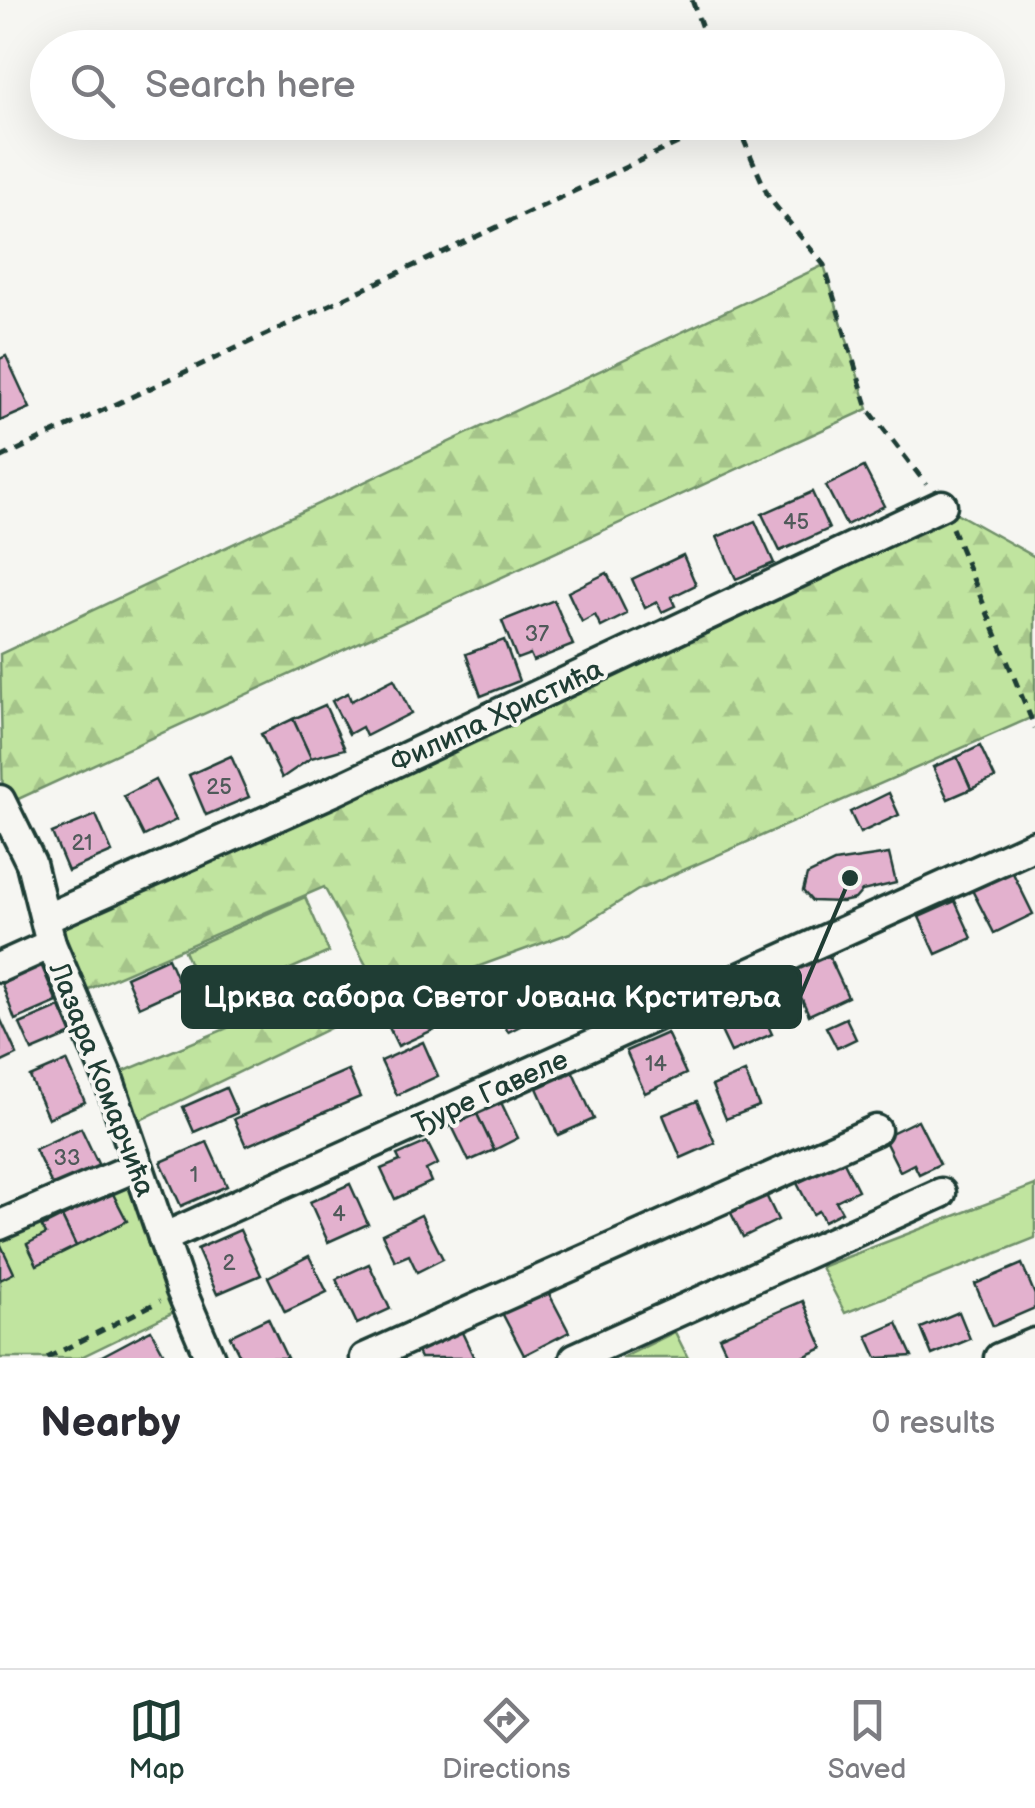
<!DOCTYPE html>
<html lang="en">
<head>
<meta charset="utf-8">
<style>
	:root { --surface:#fff; --page:#f2f2f3; --text:#2b2b33; --muted:#7c7c81; --line:#e1e1e2; --accent:#1f3d34 }
	body { margin:0; font-family:"Balsamiq Sans",sans-serif; background:var(--page); color:var(--text) }
	.list { margin:0; padding:0; list-style:none }
	h2 { display:flex; justify-content:space-between; align-items:center; height:130px; margin:0; padding:0 40px; font-size:42px }
	h2 small { font-size:32px; font-weight:400; color:var(--muted) }
	.icon { flex:none; width:55px; height:55px; fill:none; stroke:currentColor; stroke-width:2; stroke-linecap:round; stroke-linejoin:round }
	.map { position:relative; flex:none; width:1035px; height:1358px; overflow:hidden }
	.search { position:absolute; background:var(--surface); box-shadow:0 10px 40px #0002; left:30px; right:30px; top:30px; height:110px; display:flex; align-items:center; gap:25px; box-sizing:border-box; padding:0 35px; border-radius:55px; color:var(--muted); font-size:38px }
	.sheet { height:310px; background:var(--surface) }
	nav { display:flex; justify-content:space-around; align-items:center; box-sizing:border-box; height:140px; border-top:2px solid var(--line); background:var(--surface); font-size:28px; color:var(--muted) }
	nav a { display:grid; justify-items:center; gap:5px }
	nav .on { color:var(--accent) }
	.map>svg:first-child { display:block }
	.grass { fill:#c0e49f; stroke:#70906a; stroke-width:2.5 }
	.forest { fill:url(#forest-firs); stroke:#70906a; stroke-width:2.5 }
	.building { fill:#e3b1ce; stroke:#1f3d34; stroke-width:2.5 }
	.lines { fill:none; stroke-linecap:round; stroke-linejoin:round }
	.street-casing { stroke:#1f3d34; stroke-width:35 }
	.path { stroke:#1f3d34; stroke-width:5; stroke-dasharray:10 8; stroke-linecap:butt }
	.street { stroke:#f6f6f2; stroke-width:28 }
	.labels { text-anchor:middle; stroke-width:8; stroke-linejoin:round; paint-order:stroke }
	.number-label { font-size:22px; fill:#505a5a }
	.street-label { font-size:28px; fill:#1f3d34; stroke:#f6f6f2 }
	.leader { fill:none; stroke:#1f3d34; stroke-width:4 }
	.callout-dot { fill:#1f3d34; stroke:#f6f6f2; stroke-width:4 }
	.callout { fill:#1f3d34; stroke:#1f3d34; stroke-width:4 }
	.callout-label { font-size:30px; text-anchor:middle; font-weight:bold; fill:#fff }
</style>
</head>
<body>
<div class="map">
<svg width="1035" height="1358" viewBox="0 0 1035 1358">
	<defs>
		<pattern id="forest-firs" width="22" height="20" patternUnits="userSpaceOnUse" patternTransform="scale(2.5)"><rect width="22" height="20" fill="#c0e49f"/><path d="M5 1l3.5 6h-7zM16 11l3.5 6h-7z" fill="#a5c48a"/></pattern>
	</defs>
	<rect width="100%" height="100%" fill="#f6f6f2"/>
	<filter id="ink" filterUnits="userSpaceOnUse"><feTurbulence type="fractalNoise" baseFrequency=".01" numOctaves="2"/><feDisplacementMap in="SourceGraphic" scale="20" xChannelSelector="R" yChannelSelector="G"/><feConvolveMatrix kernelMatrix="1 2 1 2 8 2 1 2 1" color-interpolation-filters="sRGB"/></filter>
	<g filter="url(#ink)">
		<g class="grass">
			<polygon points="305,897 329,952 208,1005 184,951"/>
			<polygon points="138,1166 188,1305 79,1358 0,1358 0,1225"/>
			<polygon points="1035,1185 1035,1238 845,1313 821,1267"/>
			<polygon points="675,1332 688,1358 622,1358"/>
		</g>
		<g class="forest">
			<polygon points="824,265 868,409 3,806 0,654"/>
			<polygon points="942,505 1035,557 1035,716 638,890 570,933 392,998 124,1128 108,1078 368,969 324,887 73,996 47,918"/>
		</g>
		<g class="building">
			<polygon points="6,356 30,408 0,421 0,359"/>
			<polygon points="864,467 884,506 846,525 826,486"/>
			<polygon points="812,492 829,529 780,551 762,514"/>
			<polygon points="755,521 774,563 736,579 717,537"/>
			<polygon points="683,555 696,585 671,597 675,606 662,612 657,602 645,608 632,579"/>
			<polygon points="607,573 627,614 601,627 595,615 582,622 568,592"/>
			<polygon points="554,600 573,645 533,661 530,654 517,659 502,621"/>
			<polygon points="504,640 519,681 481,696 466,654"/>
			<polygon points="394,679 411,713 366,736 362,727 349,734 332,701 348,693 351,701"/>
			<polygon points="325,705 345,749 311,758 293,719"/>
			<polygon points="293,719 311,758 282,778 261,734"/>
			<polygon points="980,746 995,778 971,789 957,757"/>
			<polygon points="231,756 249,797 206,815 189,775"/>
			<polygon points="957,757 971,789 948,799 933,767"/>
			<polygon points="155,780 176,820 144,836 124,796"/>
			<polygon points="889,793 899,815 860,833 850,812"/>
			<polygon points="96,815 112,852 68,871 52,833"/>
			<polygon points="889,854 896,883 862,891 855,899 842,902 812,901 803,891 807,875 834,862"/>
			<polygon points="1011,869 1033,914 994,933 971,888"/>
			<polygon points="955,901 972,938 936,954 919,917"/>
			<polygon points="828,954 848,997 809,1015 790,972"/>
			<polygon points="168,958 181,988 139,1007 126,977"/>
			<polygon points="40,962 57,1002 15,1020 0,979"/>
			<polygon points="553,978 566,1003 508,1032 495,1008"/>
			<polygon points="753,993 772,1034 731,1052 712,1012"/>
			<polygon points="428,996 442,1026 398,1046 384,1017"/>
			<polygon points="60,1007 72,1034 32,1051 20,1024"/>
			<polygon points="0,1018 17,1055 0,1063"/>
			<polygon points="846,1018 856,1039 837,1048 826,1027"/>
			<polygon points="667,1033 686,1074 645,1093 626,1051"/>
			<polygon points="423,1042 438,1076 397,1095 381,1061"/>
			<polygon points="67,1061 85,1102 48,1118 30,1077"/>
			<polygon points="348,1070 360,1097 246,1146 234,1119"/>
			<polygon points="573,1072 594,1119 558,1135 537,1088"/>
			<polygon points="745,1072 759,1106 726,1119 712,1086"/>
			<polygon points="226,1088 237,1113 194,1132 183,1107"/>
			<polygon points="499,1098 518,1138 494,1150 475,1110"/>
			<polygon points="697,1101 715,1143 681,1158 663,1115"/>
			<polygon points="475,1110 494,1150 469,1161 450,1122"/>
			<polygon points="918,1120 940,1164 919,1174 914,1164 900,1171 883,1137"/>
			<polygon points="81,1128 99,1166 53,1187 35,1149"/>
			<polygon points="207,1142 227,1186 181,1206 161,1162"/>
			<polygon points="427,1142 438,1164 426,1170 431,1182 395,1199 381,1169 400,1161 397,1155"/>
			<polygon points="843,1160 858,1190 836,1201 842,1212 824,1221 819,1211 813,1214 797,1183"/>
			<polygon points="350,1184 368,1224 328,1242 310,1202"/>
			<polygon points="112,1192 127,1221 76,1246 62,1217"/>
			<polygon points="766,1195 778,1220 743,1237 731,1213"/>
			<polygon points="421,1215 443,1259 417,1272 409,1255 395,1261 382,1234"/>
			<polygon points="62,1217 76,1246 37,1265 27,1244 46,1234 42,1227"/>
			<polygon points="240,1230 261,1275 217,1294 197,1249"/>
			<polygon points="0,1243 14,1273 0,1280"/>
			<polygon points="309,1256 327,1292 285,1312 268,1277"/>
			<polygon points="369,1264 390,1309 357,1324 336,1279"/>
			<polygon points="1022,1264 1035,1295 1035,1308 993,1326 975,1284"/>
			<polygon points="545,1286 569,1332 524,1355 500,1309"/>
			<polygon points="803,1301 823,1348 801,1358 729,1358 719,1337"/>
			<polygon points="959,1312 970,1339 932,1355 921,1328"/>
			<polygon points="268,1318 287,1358 241,1358 230,1336"/>
			<polygon points="897,1323 912,1356 877,1358 867,1336"/>
			<polygon points="459,1326 474,1358 420,1358 415,1348"/>
			<polygon points="151,1330 166,1358 98,1358"/>
		</g>
		<g class="lines">
			<g class="street-casing">
				<g id="street">
					<polyline points="0,800 31,863 51,944 108,1078 181,1290 210,1358"/>
					<polyline points="47,918 334,791 942,505"/>
					<polyline points="0,967 51,944"/>
					<polyline points="0,1225 138,1166"/>
					<polyline points="163,1238 1035,845"/>
					<polyline points="365,1358 876,1130"/>
					<polyline points="575,1358 941,1193"/>
					<polyline points="999,1358 1035,1343"/>
				</g>
			</g>
			<g class="path">
				<polyline points="692,0 709,48"/>
				<polyline points="736,122 769,198 824,265 868,409 926,484"/>
				<polyline points="0,458 723,122"/>
				<polyline points="952,528 1035,728"/>
				<polyline points="47,1358 160,1301"/>
			</g>
			<use href="#street" class="street"/>
		</g>
	</g>
	<g class="labels">
		<g class="number-label">
			<text x="796" y="529">45</text>
			<text x="537" y="641">37</text>
			<text x="219" y="794">25</text>
			<text x="82" y="850">21</text>
			<text x="656" y="1071">14</text>
			<text x="67" y="1165">33</text>
			<text x="194" y="1182">1</text>
			<text x="339" y="1221">4</text>
			<text x="229" y="1270">2</text>
		</g>
		<g class="street-label">
			<text transform="translate(496 715) rotate(-25)" y="10">Филипа Христића</text>
			<text transform="translate(103 1079) rotate(69)" y="10">Лазара Комарчића</text>
			<text transform="translate(490 1091) rotate(-24)" y="10">Ђуре Гавеле</text>
		</g>
	</g>
	<path class="leader" d="M850 878L800 997"/>
	<circle class="callout-dot" cx="850" cy="878" r="10"/>
	<rect class="callout" x="183" y="967" width="617" height="60" rx="10"/>
	<g class="callout-label">
		<text x="492" y="1007">Црква сабора Светог Јована Крститеља</text>
	</g>
</svg>
<div class="search"><svg class="icon" aria-label="search" viewBox="0 0 24 24"><circle cx="10" cy="10" r="6"/><path d="M15 15l6 6"/></svg>Search here</div>
</div>
<section class="sheet">
<h2>Nearby<small>0 results</small></h2>
<ul class="list">
</ul>
</section>
<nav>
<a class="on"><svg class="icon" aria-label="map" viewBox="0 0 24 24"><path d="M3 6l6-2 6 2 6-2v14l-6 2-6-2-6 2zM9 4v14M15 6v14"/></svg>Map</a>
<a><svg class="icon" aria-label="directions" viewBox="0 0 24 24"><path d="M12 3l9 9-9 9-9-9zM9 14v-3h6M13 9l2 2-2 2"/></svg>Directions</a>
<a><svg class="icon" aria-label="saved" viewBox="0 0 24 24"><path d="M7 4h10v16l-5-4-5 4z"/></svg>Saved</a>
</nav>
</body>
</html>
